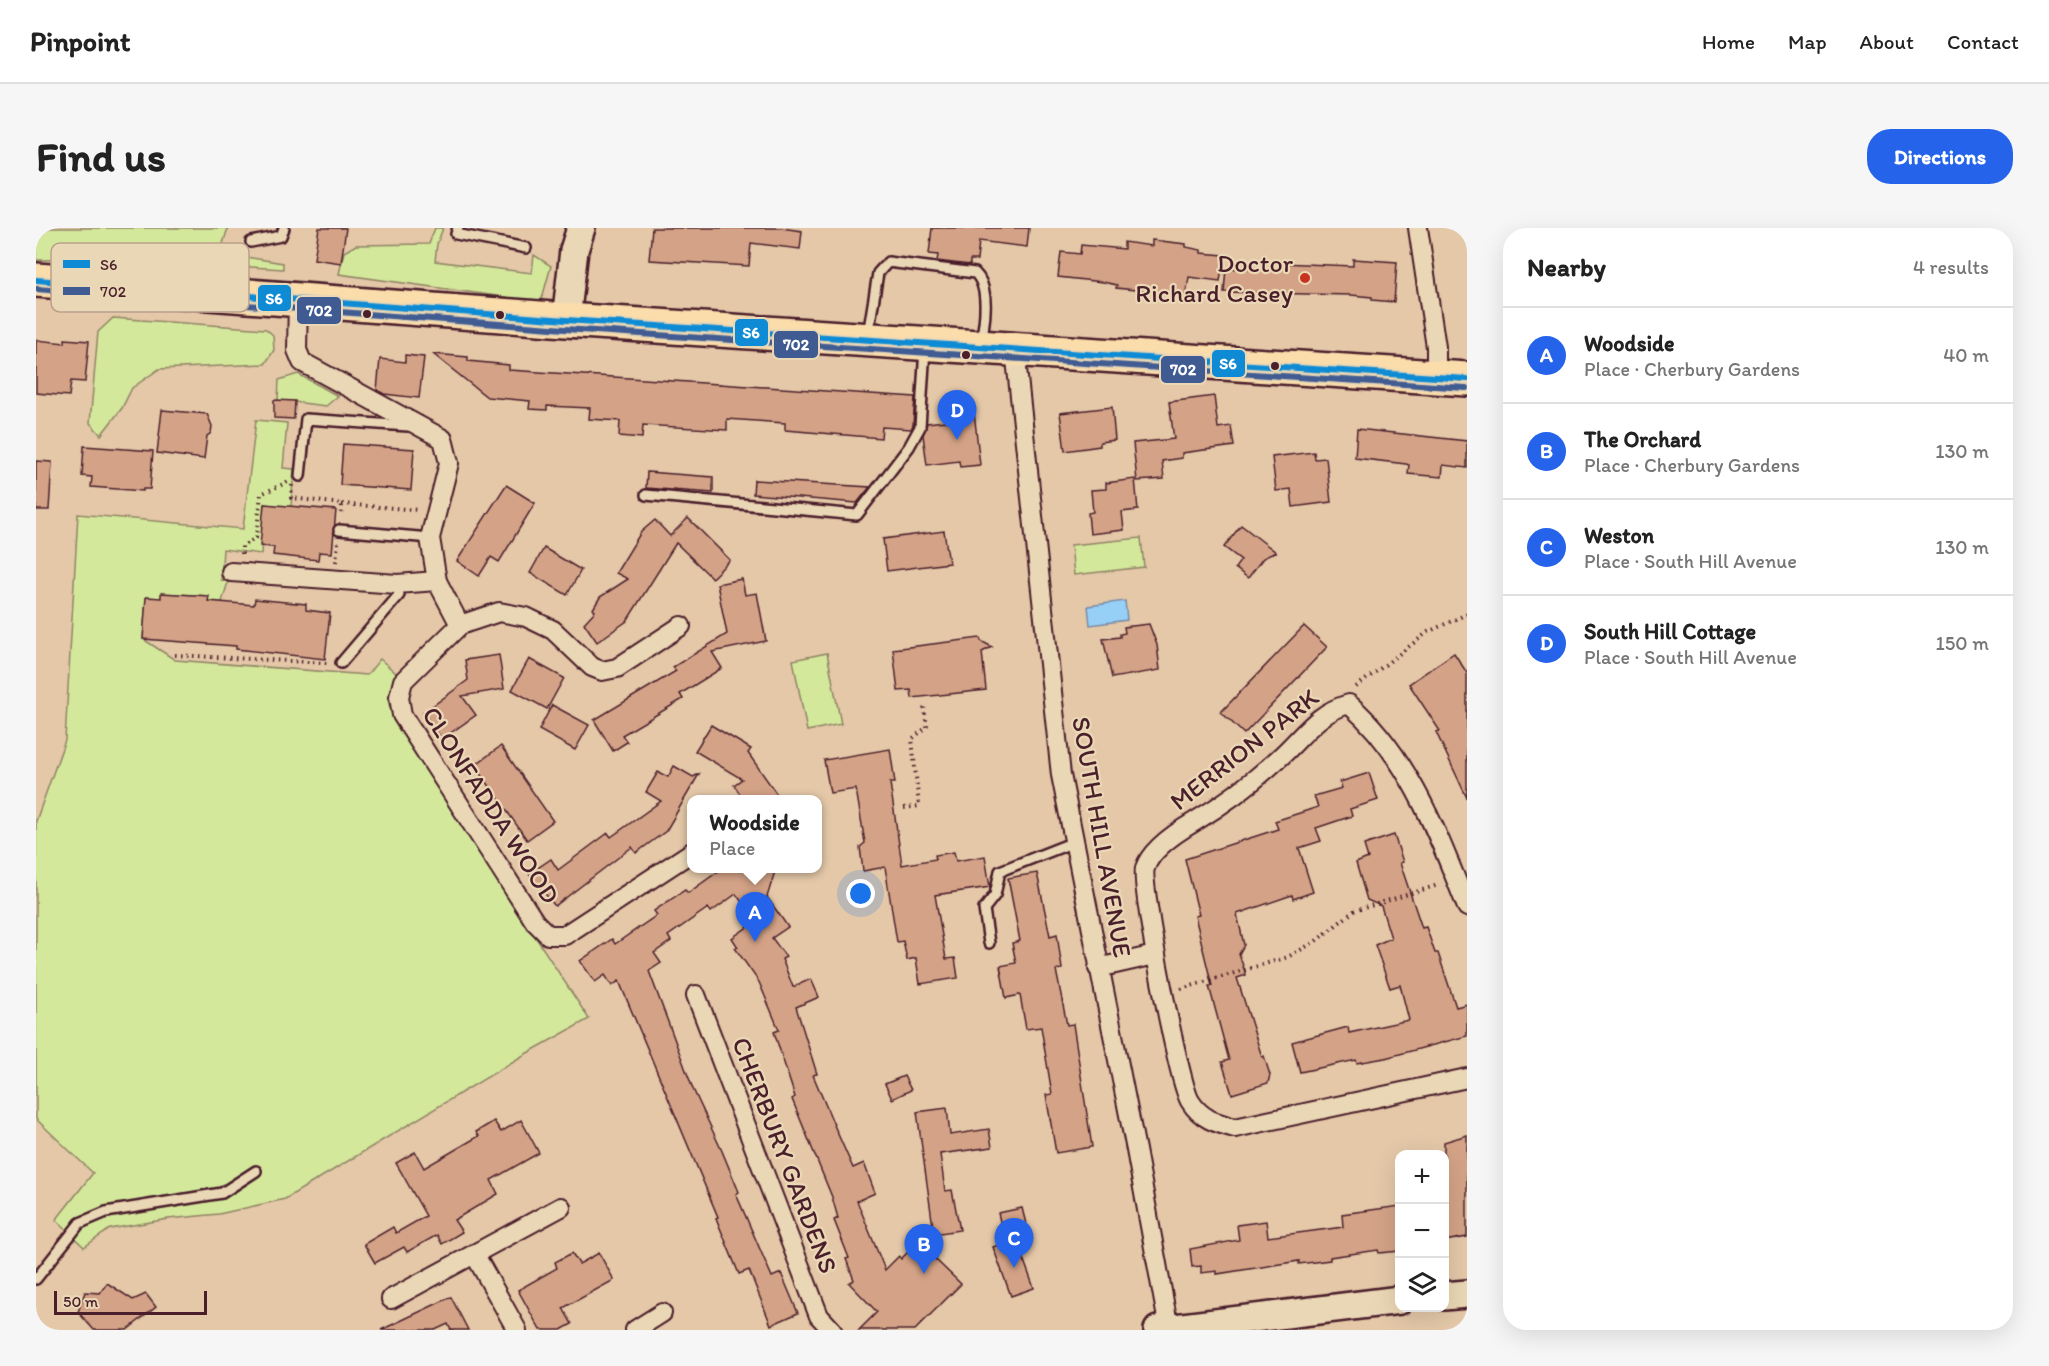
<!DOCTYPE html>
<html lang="en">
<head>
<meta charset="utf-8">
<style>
	:root { --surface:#fff; --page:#f6f6f6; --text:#222; --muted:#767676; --line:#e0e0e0; --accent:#2563eb }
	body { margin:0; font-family:Itim,sans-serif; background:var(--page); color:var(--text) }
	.controls { position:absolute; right:18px; bottom:18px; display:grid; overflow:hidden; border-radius:12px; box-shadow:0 6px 24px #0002 }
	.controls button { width:54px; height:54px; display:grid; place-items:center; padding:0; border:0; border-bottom:2px solid var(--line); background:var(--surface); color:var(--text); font:30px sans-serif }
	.scale { position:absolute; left:18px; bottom:15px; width:153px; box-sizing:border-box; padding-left:6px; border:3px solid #4a1f2b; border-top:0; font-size:16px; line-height:21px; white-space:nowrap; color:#4a1f2b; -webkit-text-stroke:4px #ead7b5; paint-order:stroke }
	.you { position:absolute; left:825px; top:666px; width:21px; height:21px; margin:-15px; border:4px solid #fff; border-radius:50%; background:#1a73e8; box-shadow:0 0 0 9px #1a73e833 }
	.badge { display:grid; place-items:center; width:39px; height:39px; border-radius:50%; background:var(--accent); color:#fff; font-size:20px; font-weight:700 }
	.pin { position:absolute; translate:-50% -50px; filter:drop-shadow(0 2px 3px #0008) }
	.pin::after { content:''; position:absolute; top:32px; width:21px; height:18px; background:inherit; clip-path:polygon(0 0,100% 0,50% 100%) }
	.popup { position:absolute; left:651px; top:567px; width:135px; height:78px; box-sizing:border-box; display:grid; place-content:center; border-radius:12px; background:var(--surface); filter:drop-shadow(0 2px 4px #0005); font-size:20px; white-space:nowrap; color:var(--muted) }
	.popup b { font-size:22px; color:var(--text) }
	.popup::after { content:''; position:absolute; left:50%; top:100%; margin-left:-12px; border:12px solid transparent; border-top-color:var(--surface) }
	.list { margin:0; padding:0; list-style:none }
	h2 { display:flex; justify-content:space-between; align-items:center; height:78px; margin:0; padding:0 24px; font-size:26px }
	h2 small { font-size:20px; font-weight:400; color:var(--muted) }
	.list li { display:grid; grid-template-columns:39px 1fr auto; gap:18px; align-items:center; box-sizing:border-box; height:96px; padding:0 24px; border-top:2px solid var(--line) }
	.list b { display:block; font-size:22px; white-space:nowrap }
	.list p { margin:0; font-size:20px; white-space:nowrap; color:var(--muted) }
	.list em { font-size:20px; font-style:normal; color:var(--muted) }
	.icon { flex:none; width:33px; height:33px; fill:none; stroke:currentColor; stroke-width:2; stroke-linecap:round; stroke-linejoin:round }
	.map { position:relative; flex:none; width:1431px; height:1102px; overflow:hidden; border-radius:24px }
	header { display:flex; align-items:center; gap:36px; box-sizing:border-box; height:84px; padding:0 30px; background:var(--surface); border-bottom:2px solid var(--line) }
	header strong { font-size:28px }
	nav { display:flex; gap:33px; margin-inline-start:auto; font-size:21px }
	.intro { display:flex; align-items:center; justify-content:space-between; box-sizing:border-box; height:144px; padding:0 36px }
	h1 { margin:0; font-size:42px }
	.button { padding:15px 27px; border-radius:24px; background:var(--accent); color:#fff; font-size:21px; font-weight:700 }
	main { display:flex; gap:36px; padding:0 36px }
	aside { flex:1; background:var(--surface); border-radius:24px; box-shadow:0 6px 24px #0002 }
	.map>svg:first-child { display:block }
	.green { fill:#d4e89c; stroke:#8f8464; stroke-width:1.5 }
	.water { fill:#97d0f6; stroke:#7889a5; stroke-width:1.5 }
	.building { fill:#d4a387; stroke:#4a1f2b; stroke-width:1.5 }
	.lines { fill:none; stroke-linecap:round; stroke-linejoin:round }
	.lane-casing { stroke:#4a1f2b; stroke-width:14 }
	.street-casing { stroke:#4a1f2b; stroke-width:22 }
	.secondary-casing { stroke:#4a1f2b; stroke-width:32 }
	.highway-casing { stroke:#4a1f2b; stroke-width:38 }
	.path { stroke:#4a1f2b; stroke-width:4; stroke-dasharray:1.5 4.5; stroke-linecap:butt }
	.lane { stroke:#ead7b5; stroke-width:9 }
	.street { stroke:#ead7b5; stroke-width:18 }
	.secondary { stroke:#ead7b5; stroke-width:27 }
	.highway { stroke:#fbddab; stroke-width:33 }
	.bus-1-casing { stroke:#ead7b5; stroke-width:10 }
	.bus-2-casing { stroke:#ead7b5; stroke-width:10 }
	.bus-1 { stroke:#0f8bd5; stroke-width:6 }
	.bus-2 { stroke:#3f5b92; stroke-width:6 }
	.poi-dot { fill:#c8321e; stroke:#ead7b5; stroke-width:2 }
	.bus-dot { fill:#4a1f2b; stroke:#ead7b5; stroke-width:2 }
	.labels { text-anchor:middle; stroke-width:4.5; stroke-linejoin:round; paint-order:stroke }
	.poi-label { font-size:26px; fill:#4a1f2b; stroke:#ead7b5; text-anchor:end }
	.street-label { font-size:26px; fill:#4a1f2b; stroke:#ead7b5 }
	.key { fill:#ead7b5; stroke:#baa08c; stroke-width:1.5 }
	.key-label { font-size:16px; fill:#4a1f2b }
	.line-badge { stroke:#ead7b5; stroke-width:2 }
	.badge-label { font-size:16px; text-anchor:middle; font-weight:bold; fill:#fff }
</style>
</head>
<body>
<header>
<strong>Pinpoint</strong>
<nav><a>Home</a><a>Map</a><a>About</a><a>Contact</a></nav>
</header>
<div class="intro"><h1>Find us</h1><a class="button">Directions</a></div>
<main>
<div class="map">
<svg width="1431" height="1102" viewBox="0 0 1431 1102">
	<rect width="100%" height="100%" fill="#e4c8a8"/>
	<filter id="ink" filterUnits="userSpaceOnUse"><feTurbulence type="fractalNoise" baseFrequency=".0167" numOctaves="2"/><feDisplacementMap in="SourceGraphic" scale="12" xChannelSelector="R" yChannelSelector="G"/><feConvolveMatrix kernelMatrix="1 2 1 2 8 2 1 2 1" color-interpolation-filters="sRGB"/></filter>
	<g filter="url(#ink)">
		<g class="green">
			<polygon points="0,0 192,0 184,25 247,35 247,41 90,31 0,32"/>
			<polygon points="399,0 407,0 401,16 399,33 496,45 498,27 515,38 505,74 303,46 308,24 320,17 393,16"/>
			<polygon points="77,90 230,101 237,107 238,122 229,136 123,141 96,160 86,180 65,207 54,195 62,104"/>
			<polygon points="262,146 302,168 290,178 242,172 243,152"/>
			<polygon points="220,192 251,195 247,240 258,241 255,279 228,276 225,326 187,321 185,352 192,354 186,374 172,373 172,368 126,365 125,370 110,369 107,411 139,432 331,447 344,431 361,446 352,472 357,491 553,791 486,828 249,971 183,986 132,991 74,1001 48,1019 20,992 57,945 0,891 0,593 29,512 42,286 207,301"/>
			<polygon points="1105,310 1108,339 1038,347 1035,317"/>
			<polygon points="791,425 805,496 771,503 757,432"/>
		</g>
		<polygon class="water" points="1089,373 1091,392 1054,397 1052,378"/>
		<g class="building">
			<polygon points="283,0 310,0 305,35 278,31"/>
			<polygon points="616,0 745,0 766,3 764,21 715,15 713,38 613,32"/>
			<polygon points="896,0 993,0 991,19 943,13 941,32 934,32 934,37 901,33 902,27 893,26"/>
			<polygon points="1116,12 1150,16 1150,19 1165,22 1165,25 1188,27 1184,53 1153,49 1150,67 1080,60 1081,57 1067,54 1022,49 1025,24 1044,26 1045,17 1088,21 1088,14 1116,18"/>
			<polygon points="1317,31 1361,34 1358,74 1336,72 1336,69 1315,67 1188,64 1190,40 1243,43 1244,35 1317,38"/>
			<polygon points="29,111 53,113 49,154 35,153 33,168 0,165 0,112 29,115"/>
			<polygon points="397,126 432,129 432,133 473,137 473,142 879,169 877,197 875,201 846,199 845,210 749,202 749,195 691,191 691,202 607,197 606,210 583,208 584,193 553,191 554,180 511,178 511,182 493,181 494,173 451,169"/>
			<polygon points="369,127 388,129 383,170 348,166 341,162 344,131 369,134"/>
			<polygon points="1178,168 1182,200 1195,198 1198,218 1146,225 1146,230 1126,233 1128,251 1101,253 1097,215 1138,211 1133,174"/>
			<polygon points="238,172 259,173 258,191 238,190"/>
			<polygon points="1076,179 1079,212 1064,214 1064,218 1029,223 1024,185"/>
			<polygon points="126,182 171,186 176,198 175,205 171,208 168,231 121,225"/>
			<polygon points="938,184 944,237 924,239 923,233 891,237 887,207 891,195 918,192 917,186"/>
			<polygon points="1321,201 1431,213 1431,240 1407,237 1406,249 1372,246 1373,237 1370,236 1319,230"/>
			<polygon points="307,216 378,221 375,262 304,257"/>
			<polygon points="48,218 117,223 114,261 107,261 107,263 55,259 56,249 46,248"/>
			<polygon points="1278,224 1279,231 1290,230 1295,274 1257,279 1255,261 1240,263 1236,229"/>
			<polygon points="0,233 16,234 13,282 0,282"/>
			<polygon points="611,244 677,249 677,265 610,260"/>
			<polygon points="1099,251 1102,282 1086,284 1088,302 1054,306 1052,285 1057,284 1055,262 1070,261 1070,255"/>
			<polygon points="718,252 834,259 821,275 717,266"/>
			<polygon points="470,257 499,275 463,334 455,329 443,348 421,333"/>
			<polygon points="228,276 300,282 296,325 283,324 282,332 237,327 238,319 224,318"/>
			<polygon points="652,290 694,332 676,350 640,315 591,393 561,414 548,395 559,383 557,381 564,369 592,351 580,345 605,304 619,292 634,308"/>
			<polygon points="1205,297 1240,324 1227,330 1212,350 1199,340 1205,332 1188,319"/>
			<polygon points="908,303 913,335 851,343 847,311"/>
			<polygon points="508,320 545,342 531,367 494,345"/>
			<polygon points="706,351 709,367 721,365 730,413 676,424 686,440 644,466 647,471 586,507 591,514 577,523 558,492 640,443 637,439 691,406 681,356"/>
			<polygon points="125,365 173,368 172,373 218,377 219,371 270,376 270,382 294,385 289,431 200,421 200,418 107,411 110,369 125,370"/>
			<polygon points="1113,396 1121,417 1124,442 1076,450 1067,411 1084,409 1084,406 1089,405 1088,399"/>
			<polygon points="1268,398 1291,419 1208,506 1185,484"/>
			<polygon points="944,410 945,413 956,419 946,424 950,462 876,470 875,462 862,463 857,421"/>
			<polygon points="1418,425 1431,445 1431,570 1400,504 1404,503 1373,456"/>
			<polygon points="463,427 468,461 426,468 440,487 406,511 387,485 432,452 429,432"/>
			<polygon points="493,431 528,450 511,481 476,462"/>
			<polygon points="516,477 553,497 539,522 503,502"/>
			<polygon points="675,497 715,521 712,525 745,572 708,572 698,557 706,551 659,523"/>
			<polygon points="465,518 517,593 491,612 439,537"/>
			<polygon points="854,521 859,555 854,555 866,637 900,631 899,627 918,624 920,633 949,628 954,659 899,667 910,731 919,730 922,750 884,756 880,730 871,732 867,713 861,714 849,639 827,643 824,619 829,615 820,561 794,565 788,532"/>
			<polygon points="638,538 657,549 663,546 630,603 600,625 596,619 519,678 493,646 515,631 522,642 572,605 575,609 625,573 610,564 622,544 632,549"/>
			<polygon points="1333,545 1342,572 1314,581 1316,588 1280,600 1285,613 1263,620 1277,664 1257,671 1256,667 1201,686 1208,717 1203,726 1210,747 1201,750 1226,829 1228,828 1234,847 1232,855 1196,866 1186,834 1193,832 1173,758 1176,758 1159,688 1163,687 1149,631 1242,601 1239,593 1282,579 1278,568 1306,560 1304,554"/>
			<polygon points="1358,607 1367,634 1364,635 1386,700 1390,699 1399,725 1402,725 1420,779 1431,776 1431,808 1349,830 1321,835 1320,832 1264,844 1256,814 1312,799 1313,805 1373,792 1364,757 1354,760 1339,717 1355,710 1345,678 1331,672 1320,635 1332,630 1328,617"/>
			<polygon points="687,640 740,640 731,669 752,699 736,710 750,729 746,731 757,759 775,751 783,769 760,779 781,846 777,847 801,904 817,940 828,935 839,965 821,973 849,1042 863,1028 865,1031 875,1021 880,1025 889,1016 901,1029 899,1031 925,1056 879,1102 823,1102 841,1084 813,1055 818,1052 810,1031 813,1030 798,992 802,990 796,969 756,871 759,869 738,804 743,802 723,754 699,720 702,719 696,710 720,693 700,666 675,684 672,680 632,708 635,713 618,725 625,735 613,743 657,861 686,923 703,964 700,966 736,1049 745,1045 762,1085 735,1097 713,1042 703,1046 680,990 682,989 583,753 576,758 569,747 559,754 544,733 576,711 579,716 621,687 618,683 649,662 652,665"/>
			<polygon points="1001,645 1014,708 1021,706 1026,741 1020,742 1031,797 1037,796 1056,919 1020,925 1010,867 1016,866 1005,799 990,801 984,767 970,770 964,738 980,735 976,715 984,713 972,650"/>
			<polygon points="868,848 875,862 856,871 849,856"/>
			<polygon points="911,880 914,907 953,901 956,919 904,926 909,963 916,962 924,1002 898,1006 881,884"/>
			<polygon points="485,892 503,925 455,952 462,966 418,992 426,1004 406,1016 401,1007 371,1024 368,1019 339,1035 328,1016 357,999 360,1005 390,988 360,935 379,924 388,940 443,908 440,904 458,893 465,904"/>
			<polygon points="1431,907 1431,1009 1408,1013 1408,914"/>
			<polygon points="1364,978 1364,1023 1343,1025 1342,1022 1294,1029 1294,1032 1263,1036 1263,1033 1181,1046 1181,1043 1165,1045 1165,1038 1156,1039 1154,1021 1203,1012 1201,997 1230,993 1232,1009 1307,999 1306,986"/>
			<polygon points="986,980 992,1004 968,1010 962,985"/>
			<polygon points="980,1011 998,1060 975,1068 957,1019"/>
			<polygon points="536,1025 543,1036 563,1025 578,1052 527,1080 536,1096 525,1102 504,1102 482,1062 521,1040 519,1034"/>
			<polygon points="71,1055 97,1072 110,1066 120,1079 91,1102 58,1102 42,1084 49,1064 64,1065"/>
			<polygon points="415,1069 432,1102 415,1102 412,1096 399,1102 345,1102"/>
		</g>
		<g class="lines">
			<g class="lane-casing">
				<g id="lane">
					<polyline points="422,0 420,6 490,20"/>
					<polyline points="215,14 245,8 248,0"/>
					<path d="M832,107L842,45L852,34L939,45C954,59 949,94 945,113"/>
					<polyline points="264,248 270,191 372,198"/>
					<polyline points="610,267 821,287 873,219 884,199 889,120"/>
					<polyline points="303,302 394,310"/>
					<polyline points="305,435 363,367 361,356"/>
					<polyline points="953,715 948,681 959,667 964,643 1038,614"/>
					<polyline points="0,1051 44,995 70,984 186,965 220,943"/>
				</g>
			</g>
			<g class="street-casing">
				<g id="street">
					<polyline points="1382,0 1400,119 1400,149"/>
					<polyline points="262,72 261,122 266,134 407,211 413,235 394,310 401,353 424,397"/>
					<polyline points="979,122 1025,547 1100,922 1133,1101"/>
					<polyline points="195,344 361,356 401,353"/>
					<polyline points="645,398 581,440 566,443 556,439 517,402 490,389 463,384 424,397 367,453 363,469 366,487 499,694 512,707 529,707 656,624"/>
					<path d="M1431,679C1402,607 1374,529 1313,476C1280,485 1267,509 1242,531C1216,555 1188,576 1158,594C1141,604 1115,621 1109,640C1104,657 1143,855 1154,873C1165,891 1180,895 1199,900L1431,850"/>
					<polyline points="1062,740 1119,727"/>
					<polyline points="660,767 783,1088 796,1102"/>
					<polyline points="439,1027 481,1102"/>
					<polyline points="355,1071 525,979"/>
					<polyline points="599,1102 626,1085"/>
				</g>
			</g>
			<g class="secondary-casing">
				<g id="secondary">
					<polyline points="530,92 538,22 545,0"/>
					<polyline points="1408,1068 1431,1066"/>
					<polyline points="1122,1102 1364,1072"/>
				</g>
			</g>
			<g class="highway-casing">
				<polyline id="highway" points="0,52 530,92 1431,151"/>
			</g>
			<g class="path">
				<polyline points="256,257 255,270 306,276 305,289"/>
				<polyline points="306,276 383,282"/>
				<polyline points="206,326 206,318 220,310 225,266 254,253"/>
				<polyline points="300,334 302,314"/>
				<polyline points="139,427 291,435"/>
				<polyline points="1320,459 1392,404 1431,386"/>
				<polyline points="868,580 883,578 876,511 891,499 888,479"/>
				<polyline points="1145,761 1252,729 1280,713 1318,683 1402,657"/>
			</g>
			<use href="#lane" class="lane"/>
			<use href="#street" class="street"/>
			<use href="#secondary" class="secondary"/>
			<use href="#highway" class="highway"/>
			<g class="bus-1-casing">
				<polyline id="bus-1" points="0,52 530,92 1431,151"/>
			</g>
			<g class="bus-2-casing">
				<polyline id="bus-2" points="0,61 529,101 1430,160"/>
			</g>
			<use href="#bus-1" class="bus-1"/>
			<use href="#bus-2" class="bus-2"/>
		</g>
	</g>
	<circle class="poi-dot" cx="1269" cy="50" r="6"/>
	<g class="bus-dot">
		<circle cx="331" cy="86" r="5"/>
		<circle cx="464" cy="87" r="5"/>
		<circle cx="930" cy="127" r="5"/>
		<circle cx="1239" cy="138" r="5"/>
	</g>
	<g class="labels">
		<g class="poi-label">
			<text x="1257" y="44">Doctor<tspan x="1257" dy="30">Richard Casey</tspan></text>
		</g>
		<g class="street-label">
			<text transform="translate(1208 521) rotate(-38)" y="9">MERRION PARK</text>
			<text transform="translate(455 577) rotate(57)" y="9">CLONFADDA WOOD</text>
			<text transform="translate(1066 609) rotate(80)" y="9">SOUTH HILL AVENUE</text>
			<text transform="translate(749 927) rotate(69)" y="9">CHERBURY GARDENS</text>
		</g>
	</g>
	<rect x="15" y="15" width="198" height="69" rx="9" class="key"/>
	<rect x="27" y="32" width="27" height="8" fill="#0f8bd5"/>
	<rect x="27" y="59" width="27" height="8" fill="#3f5b92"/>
	<g class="key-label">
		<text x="64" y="42">S6</text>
		<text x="64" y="69">702</text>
	</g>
	<g class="line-badge">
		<rect x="221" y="56" width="35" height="28" rx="6" fill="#0f8bd5"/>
		<rect x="260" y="68" width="46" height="29" rx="6" fill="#3f5b92"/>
		<rect x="698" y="90" width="35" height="29" rx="6" fill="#0f8bd5"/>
		<rect x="737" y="102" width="46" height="29" rx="6" fill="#3f5b92"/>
		<rect x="1175" y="121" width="35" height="29" rx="6" fill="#0f8bd5"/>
		<rect x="1124" y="127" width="46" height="29" rx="6" fill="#3f5b92"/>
	</g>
	<g class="badge-label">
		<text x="238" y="76">S6</text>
		<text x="283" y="88">702</text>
		<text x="715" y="110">S6</text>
		<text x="760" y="122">702</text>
		<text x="1192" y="141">S6</text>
		<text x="1147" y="147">702</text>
	</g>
</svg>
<div class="controls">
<button>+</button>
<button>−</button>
<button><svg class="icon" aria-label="layers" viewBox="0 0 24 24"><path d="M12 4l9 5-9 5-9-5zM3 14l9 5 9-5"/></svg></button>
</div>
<div class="scale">50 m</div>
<div class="you"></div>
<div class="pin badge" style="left:719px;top:714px">A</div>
<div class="popup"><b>Woodside</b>Place</div>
<div class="pin badge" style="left:888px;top:1046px">B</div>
<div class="pin badge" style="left:978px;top:1040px">C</div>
<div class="pin badge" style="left:921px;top:212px">D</div>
</div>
<aside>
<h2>Nearby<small>4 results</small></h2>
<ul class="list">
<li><span class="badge">A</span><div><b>Woodside</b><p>Place · Cherbury Gardens</p></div><em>40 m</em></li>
<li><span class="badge">B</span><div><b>The Orchard</b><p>Place · Cherbury Gardens</p></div><em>130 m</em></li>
<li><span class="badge">C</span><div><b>Weston</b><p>Place · South Hill Avenue</p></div><em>130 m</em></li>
<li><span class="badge">D</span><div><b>South Hill Cottage</b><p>Place · South Hill Avenue</p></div><em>150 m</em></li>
</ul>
</aside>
</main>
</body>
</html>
